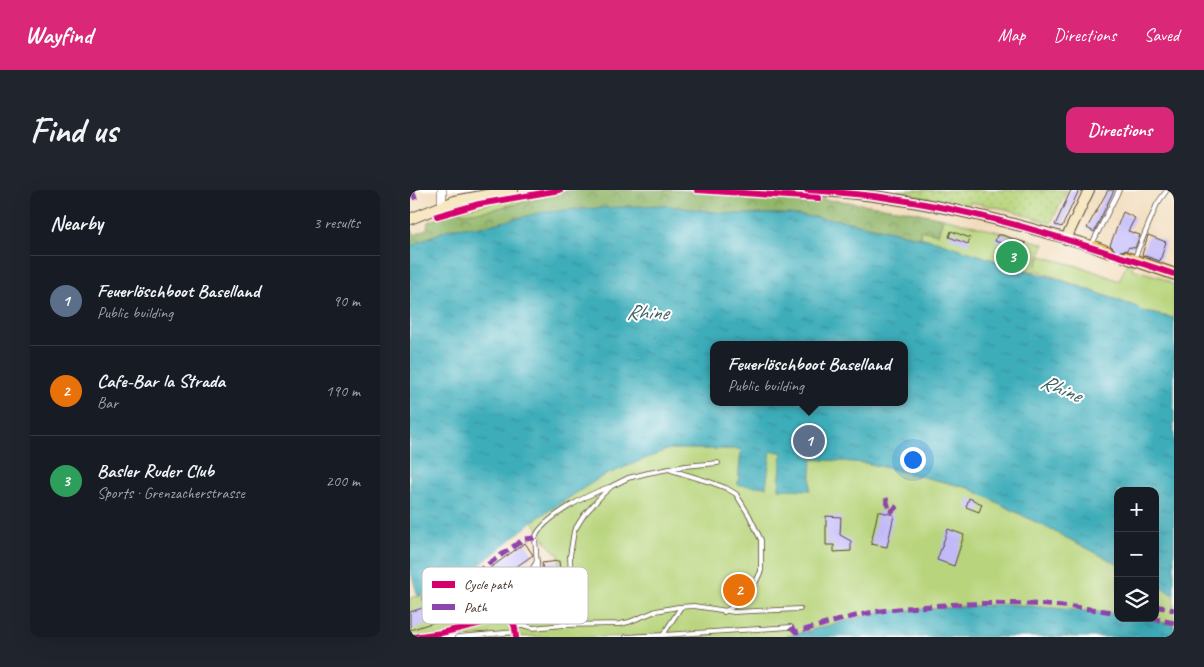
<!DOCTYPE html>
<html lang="en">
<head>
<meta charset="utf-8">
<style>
	:root { --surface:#171b24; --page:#20242c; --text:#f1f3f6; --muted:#9ea1a6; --line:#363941; --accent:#db2777 }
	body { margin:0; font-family:Caveat,sans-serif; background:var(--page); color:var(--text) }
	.controls { position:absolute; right:15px; bottom:15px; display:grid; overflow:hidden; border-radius:10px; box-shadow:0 5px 20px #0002 }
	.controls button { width:45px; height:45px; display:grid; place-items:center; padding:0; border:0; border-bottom:1px solid var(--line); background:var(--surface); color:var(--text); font:25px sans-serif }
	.you { position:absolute; left:502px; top:269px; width:18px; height:18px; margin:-12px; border:4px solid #fff; border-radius:50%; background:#1a73e8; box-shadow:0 0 0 8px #1a73e833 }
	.badge { display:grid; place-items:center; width:32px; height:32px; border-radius:50%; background:var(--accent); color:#fff; font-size:16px; font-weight:700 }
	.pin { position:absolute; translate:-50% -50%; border:2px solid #fff; box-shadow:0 1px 5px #0006 }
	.popup { position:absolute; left:300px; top:151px; width:198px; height:65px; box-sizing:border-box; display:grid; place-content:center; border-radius:10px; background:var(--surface); filter:drop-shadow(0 1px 4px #0005); font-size:16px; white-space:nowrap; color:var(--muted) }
	.popup b { font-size:19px; color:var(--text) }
	.popup::after { content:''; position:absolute; left:50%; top:100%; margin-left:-10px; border:10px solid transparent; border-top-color:var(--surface) }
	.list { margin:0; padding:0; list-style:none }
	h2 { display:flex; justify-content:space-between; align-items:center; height:65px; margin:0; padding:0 20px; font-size:21px }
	h2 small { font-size:16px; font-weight:400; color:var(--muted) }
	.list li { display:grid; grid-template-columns:32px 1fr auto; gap:15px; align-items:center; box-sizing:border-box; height:90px; padding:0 20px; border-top:1px solid var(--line) }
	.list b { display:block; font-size:19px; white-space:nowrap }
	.list p { margin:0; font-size:16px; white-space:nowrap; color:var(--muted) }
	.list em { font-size:16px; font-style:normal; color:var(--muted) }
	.icon { flex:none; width:28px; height:28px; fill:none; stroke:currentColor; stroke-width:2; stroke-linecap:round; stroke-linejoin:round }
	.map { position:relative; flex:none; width:764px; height:447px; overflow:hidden; border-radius:10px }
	header { display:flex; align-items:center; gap:30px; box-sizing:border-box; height:70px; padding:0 25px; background:var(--accent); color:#fff }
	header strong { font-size:24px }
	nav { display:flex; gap:28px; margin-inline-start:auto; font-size:18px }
	.intro { display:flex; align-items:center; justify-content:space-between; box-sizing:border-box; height:120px; padding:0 30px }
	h1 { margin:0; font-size:35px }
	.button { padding:12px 22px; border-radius:10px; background:var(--accent); color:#fff; font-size:18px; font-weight:700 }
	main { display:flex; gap:30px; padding:0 30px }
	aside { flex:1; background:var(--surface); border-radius:10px; box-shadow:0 5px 20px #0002 }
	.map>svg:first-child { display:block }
	.green { fill:#b8d47b; stroke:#7a7f4c }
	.forest { fill:url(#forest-crowns); stroke:#667044 }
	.garden { fill:url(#garden-dots); stroke:#7a7f4c }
	.water { fill:url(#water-ripples); stroke:#3c6c6c; fill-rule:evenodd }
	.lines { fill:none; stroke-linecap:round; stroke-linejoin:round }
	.ferry { stroke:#3c5e5c; stroke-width:1; stroke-dasharray:6 5; stroke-linecap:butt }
	.building { fill:#c2baf8 }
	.lane-casing { stroke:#564535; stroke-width:5.5 }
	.street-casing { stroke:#564535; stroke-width:9 }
	.secondary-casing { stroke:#564535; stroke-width:12 }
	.primary-casing { stroke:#564535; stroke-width:13 }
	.lane { stroke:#fff; stroke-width:4 }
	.street { stroke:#fff; stroke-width:8 }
	.secondary { stroke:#f7e8c3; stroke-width:10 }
	.primary { stroke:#ecc569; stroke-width:11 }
	.quiet { stroke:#8e44ad; stroke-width:5; stroke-dasharray:10 5; stroke-linecap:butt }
	.cycleway-casing { stroke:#fff; stroke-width:9 }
	.cycleway { stroke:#d6006c; stroke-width:6 }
	.labels { text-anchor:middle; stroke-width:4; stroke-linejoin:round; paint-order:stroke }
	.water-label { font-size:21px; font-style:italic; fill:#3c5e5c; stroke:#fff }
	.key { fill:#fff; stroke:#c4bfbc; stroke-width:1 }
	.key-label { font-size:14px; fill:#3b2a1e }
</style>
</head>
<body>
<header>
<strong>Wayfind</strong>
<nav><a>Map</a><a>Directions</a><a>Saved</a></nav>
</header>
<div class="intro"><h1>Find us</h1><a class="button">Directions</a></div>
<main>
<aside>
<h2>Nearby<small>3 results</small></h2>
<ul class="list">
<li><span class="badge" style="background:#5c6f8a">1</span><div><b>Feuerlöschboot Baselland</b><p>Public building</p></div><em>90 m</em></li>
<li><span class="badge" style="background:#e8710a">2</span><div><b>Cafe-Bar la Strada</b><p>Bar</p></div><em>190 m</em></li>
<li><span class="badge" style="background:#2e9e5b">3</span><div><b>Basler Ruder Club</b><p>Sports · Grenzacherstrasse</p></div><em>200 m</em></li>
</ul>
</aside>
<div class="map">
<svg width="764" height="447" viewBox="0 0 764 447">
	<defs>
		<pattern id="forest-crowns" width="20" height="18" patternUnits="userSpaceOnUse" patternTransform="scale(1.25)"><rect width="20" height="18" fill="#92b66b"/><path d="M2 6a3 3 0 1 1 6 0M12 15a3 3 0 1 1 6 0" fill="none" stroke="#789457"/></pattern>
		<pattern id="garden-dots" width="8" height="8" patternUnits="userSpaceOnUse" patternTransform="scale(1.25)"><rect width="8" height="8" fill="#b8d47b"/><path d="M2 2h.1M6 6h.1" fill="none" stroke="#9fb66a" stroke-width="1.8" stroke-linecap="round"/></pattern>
		<pattern id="water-ripples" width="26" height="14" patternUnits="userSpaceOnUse" patternTransform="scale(1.25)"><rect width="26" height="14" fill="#3eadba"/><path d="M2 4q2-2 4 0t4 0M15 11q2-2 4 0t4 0" fill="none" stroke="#358d97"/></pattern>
	</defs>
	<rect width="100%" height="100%" fill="#fff"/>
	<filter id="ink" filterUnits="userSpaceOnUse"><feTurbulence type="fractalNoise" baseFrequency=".02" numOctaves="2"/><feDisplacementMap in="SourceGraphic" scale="10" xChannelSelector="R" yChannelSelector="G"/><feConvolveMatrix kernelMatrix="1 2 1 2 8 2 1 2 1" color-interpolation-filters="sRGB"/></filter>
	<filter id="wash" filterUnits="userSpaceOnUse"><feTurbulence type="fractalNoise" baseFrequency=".0096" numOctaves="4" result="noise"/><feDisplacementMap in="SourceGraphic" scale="20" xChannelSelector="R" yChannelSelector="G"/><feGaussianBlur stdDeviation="1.12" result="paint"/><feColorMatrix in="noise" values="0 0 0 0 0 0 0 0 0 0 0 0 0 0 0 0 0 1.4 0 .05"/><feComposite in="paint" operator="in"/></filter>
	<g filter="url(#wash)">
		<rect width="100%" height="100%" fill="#f1dbba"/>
		<g class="green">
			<polygon points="141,2 138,7 75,21 52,23 50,20 91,11"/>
			<path d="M533,28C567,37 600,44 634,54L626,77L631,66L675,78L709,91L719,69L723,70L722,79L750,87L764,95V128L730,121L727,117L625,80L624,82L613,79L510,47L511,40L528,44Z"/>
			<polygon points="259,259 331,259 328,295 361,261 372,262 369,299 402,269 456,273 559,298 708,374 708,424 599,414 469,422 375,447 0,447 0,408 35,401 78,379 100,421 108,419 154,415 149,365 138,355 123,331 191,287"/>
			<polygon points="745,394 764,405 764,435 731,428 745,428"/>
		</g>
		<polygon class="forest" points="164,0 264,0 431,11 494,20 533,28 528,44 511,40 509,47 429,30 378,24 322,24 55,37 39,39 0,56 0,38 5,45 17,39 18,32 49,20 52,23 75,21 138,7 141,2"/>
		<polygon class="garden" points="487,0 657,0 641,33 596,19 560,12 559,16 489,3"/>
		<g class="water">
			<path d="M251,15L322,24H378L429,30L485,42L526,51L614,80L645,88L727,117L731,121L764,128V405L745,394V301H708V374L559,298L456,273L402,269L400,300L369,299L372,262L361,261L356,297L328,295L331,259H259L191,287L123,331L70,375L44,391L8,406L0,380V56L39,39L55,37H71L133,22L169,19ZM304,155H494V212H304Z"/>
			<polygon points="599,414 708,424 708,428 731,428 764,435 764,447 375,447 469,422"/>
		</g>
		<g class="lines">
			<polyline class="ferry" points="498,447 512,447"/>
		</g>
		<g id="blocks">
			<g class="building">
				<polygon points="661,0 669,0 652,37 645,35"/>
				<polygon points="698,0 704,0 684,42 677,38"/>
				<polygon points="713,22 725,28 718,41 730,45 725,58 719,57 717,60 710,61 708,65 708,70 703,68 705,60 700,55"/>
				<polygon points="541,41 560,48 558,54 539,47"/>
				<polygon points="587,45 592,45 616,53 613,61 585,51"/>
				<polygon points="738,45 756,52 750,71 732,65"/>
				<polygon points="559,308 572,314 569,322 556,317"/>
				<polygon points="468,321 484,325 477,357 461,354"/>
				<polygon points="416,326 431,327 430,345 441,351 441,361 424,362 424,355 416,355"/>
				<polygon points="538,339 554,345 544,376 527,370"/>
				<polygon points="115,353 123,365 93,386 110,385 111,399 114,399 113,414 106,415 106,408 62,422 58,407 93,396 80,378"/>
				<polygon points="149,371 151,389 157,388 158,399 152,400 154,415 136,417 136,410 133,410 132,397 134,397 132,373"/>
				<polygon points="35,411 40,427 0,440 0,422"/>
			</g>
		</g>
	</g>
	<g filter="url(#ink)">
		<use href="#blocks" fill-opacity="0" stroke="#564535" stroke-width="1"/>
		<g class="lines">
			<g class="lane-casing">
				<g id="lane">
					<polyline points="682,54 709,0"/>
					<polyline points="725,67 747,14 757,0"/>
					<polyline points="261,280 300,292 316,298 326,304 339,325 351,350 351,381 345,394 337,405 327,414 314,422"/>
					<path d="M130,414L125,348C132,328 179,304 199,297"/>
					<polyline points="153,435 210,434 219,432 246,421 268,417 284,416 324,422 390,419"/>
					<polyline points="105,436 116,436 123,438 153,435 162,415 160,366 164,341 174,325 194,303 202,296 218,288 238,283 275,276 308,273"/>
					<polyline points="116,436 118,386 127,371"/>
					<polyline points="253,445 381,437"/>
					<path d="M3,447L31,443L92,428C105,429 105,436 106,447"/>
					<polyline points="48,447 106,442"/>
					<polyline points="216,447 253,445 271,417"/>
				</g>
			</g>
			<g class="street-casing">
				<polyline id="street" points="32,0 32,15"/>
			</g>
			<g class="secondary-casing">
				<g id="secondary">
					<path d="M397,0C426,2 455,4 484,9C552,19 619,37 685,57"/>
					<polyline points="0,29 45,11 103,0"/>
					<polyline points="656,49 679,0"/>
				</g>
			</g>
			<g class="primary-casing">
				<g id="primary">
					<polyline points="685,57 698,62"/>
					<polyline points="715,67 764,84"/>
				</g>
			</g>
			<use href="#lane" class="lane"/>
			<use href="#street" class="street"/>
			<use href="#secondary" class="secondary"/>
			<use href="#primary" class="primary"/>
			<g class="quiet">
				<polyline points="2,0 7,13"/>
				<polyline points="476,308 480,323"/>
				<polyline points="480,323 490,313"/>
				<polyline points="12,409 50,394 114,349 125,348"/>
				<polyline points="745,416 764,420"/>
				<polyline points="740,428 764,433"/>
				<path d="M381,437L386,442C414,435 443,425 471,421C549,411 630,410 708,423"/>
			</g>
			<g class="cycleway-casing">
				<g id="cycleway">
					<polyline points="287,0 409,8"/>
					<path d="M397,0C426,2 455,4 484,9C580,23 673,54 764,84"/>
					<polyline points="27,26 69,14 150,0"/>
					<path d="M3,447L31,443L92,428C105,429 105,436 106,447"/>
				</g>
			</g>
			<use href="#cycleway" class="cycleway"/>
		</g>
	</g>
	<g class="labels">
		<g class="water-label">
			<text transform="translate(237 122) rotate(1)" y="7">Rhine</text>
			<text transform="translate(651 198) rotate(22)" y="7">Rhine</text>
		</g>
	</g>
	<rect x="12" y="377" width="166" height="57" rx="8" class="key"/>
	<rect x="22" y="391" width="23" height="7" fill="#d6006c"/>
	<rect x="22" y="414" width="23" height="6" fill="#8e44ad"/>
	<g class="key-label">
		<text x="54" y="399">Cycle path</text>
		<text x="54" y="422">Path</text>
	</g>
</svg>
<div class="controls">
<button>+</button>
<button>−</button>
<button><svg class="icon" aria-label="layers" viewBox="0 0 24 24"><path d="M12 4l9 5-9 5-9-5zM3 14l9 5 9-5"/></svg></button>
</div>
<div class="you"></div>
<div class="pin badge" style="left:399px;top:251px;background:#5c6f8a">1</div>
<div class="popup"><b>Feuerlöschboot Baselland</b>Public building</div>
<div class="pin badge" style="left:329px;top:400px;background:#e8710a">2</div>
<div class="pin badge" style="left:602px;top:67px;background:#2e9e5b">3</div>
</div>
</main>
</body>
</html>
